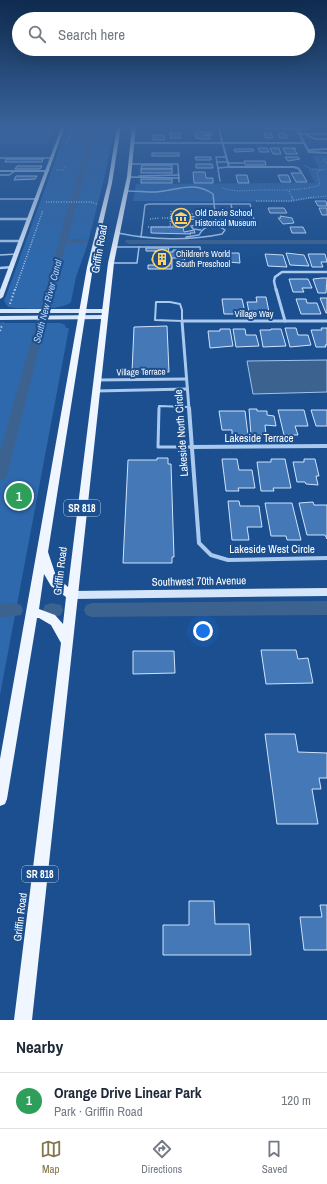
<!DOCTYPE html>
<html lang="en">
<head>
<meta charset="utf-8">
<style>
	:root { --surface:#fff; --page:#f6f6f7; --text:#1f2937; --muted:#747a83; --line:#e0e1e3; --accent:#84754c }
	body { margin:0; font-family:"Archivo Narrow",sans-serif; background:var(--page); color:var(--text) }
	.you { position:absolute; left:203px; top:631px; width:14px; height:14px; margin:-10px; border:3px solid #fff; border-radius:50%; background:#1a73e8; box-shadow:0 0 0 6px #1a73e833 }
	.badge { display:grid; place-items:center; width:26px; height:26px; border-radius:50%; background:var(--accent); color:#fff; font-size:13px; font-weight:700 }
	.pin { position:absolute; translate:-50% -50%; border:2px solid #fff; box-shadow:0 1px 4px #0006 }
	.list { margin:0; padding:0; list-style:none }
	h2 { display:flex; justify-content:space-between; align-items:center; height:52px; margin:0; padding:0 16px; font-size:17px }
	h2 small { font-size:13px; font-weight:400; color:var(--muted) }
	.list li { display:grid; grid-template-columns:26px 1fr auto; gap:12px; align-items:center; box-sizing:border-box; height:56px; padding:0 16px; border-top:1px solid var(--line) }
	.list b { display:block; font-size:15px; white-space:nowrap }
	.list p { margin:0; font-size:13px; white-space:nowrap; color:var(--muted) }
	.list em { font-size:13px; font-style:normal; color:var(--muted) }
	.icon { flex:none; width:22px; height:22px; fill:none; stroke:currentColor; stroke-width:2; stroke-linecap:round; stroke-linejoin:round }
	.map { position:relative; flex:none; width:327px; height:1020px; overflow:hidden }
	.search { position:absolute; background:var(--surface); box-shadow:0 4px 16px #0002; left:12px; right:12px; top:12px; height:44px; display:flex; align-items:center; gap:10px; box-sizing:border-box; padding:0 14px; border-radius:22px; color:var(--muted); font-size:15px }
	.sheet { height:108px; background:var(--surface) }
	nav { display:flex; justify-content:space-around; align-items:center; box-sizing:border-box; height:56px; border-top:1px solid var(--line); background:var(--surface); font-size:11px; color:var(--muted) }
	nav a { display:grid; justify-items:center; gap:2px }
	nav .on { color:var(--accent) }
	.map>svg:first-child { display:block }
	.green { fill:#2e69ad }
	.water { fill:#3c6290; stroke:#9cc4f0 }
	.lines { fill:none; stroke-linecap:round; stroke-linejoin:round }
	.canal { fill:#3c6290; fill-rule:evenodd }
	.building { fill:#4478b7; stroke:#cfe3fa }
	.path-far2 { stroke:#a9c9ee; stroke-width:1; stroke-dasharray:1 1.5; stroke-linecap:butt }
	.path-far1 { stroke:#a9c9ee; stroke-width:1.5; stroke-dasharray:1 1.5; stroke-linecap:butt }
	.path { stroke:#a9c9ee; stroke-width:2; stroke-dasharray:1.5 2; stroke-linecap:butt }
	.lane-far2 { stroke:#a9c9ee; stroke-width:1.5 }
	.lane-far1 { stroke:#a9c9ee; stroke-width:2 }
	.lane { stroke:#a9c9ee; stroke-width:3 }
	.street-far3 { stroke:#a9c9ee; stroke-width:2 }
	.street-far2 { stroke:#a9c9ee; stroke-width:2.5 }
	.street-far1 { stroke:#a9c9ee; stroke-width:3 }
	.street { stroke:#a9c9ee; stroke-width:4 }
	.secondary { fill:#d6e6fa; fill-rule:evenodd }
	.primary { fill:#f0f6ff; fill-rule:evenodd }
	.labels { text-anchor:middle; stroke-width:4; stroke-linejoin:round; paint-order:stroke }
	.far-poi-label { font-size:9px; fill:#fff; stroke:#1b4f8f; text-anchor:start }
	.far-street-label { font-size:9px; fill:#fff; stroke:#1b4f8f }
	.far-water-label { font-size:10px; font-style:italic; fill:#b5d3f5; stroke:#1b4f8f }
	.shield { fill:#1b4f8f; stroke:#bbcadd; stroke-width:1 }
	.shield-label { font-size:10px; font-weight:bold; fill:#fff }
	.street-label { font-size:11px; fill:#fff; stroke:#1b4f8f }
</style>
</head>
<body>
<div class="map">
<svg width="327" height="1020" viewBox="0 0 327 1020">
	<rect width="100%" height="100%" fill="#1b4f8f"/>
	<g class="green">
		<polygon points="0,126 55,126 47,144 0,144"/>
		<path d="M73,126L114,128L104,179L87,246L76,277L71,302C63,311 20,309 8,307L4,301L6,296L67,128Z"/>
		<polygon points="312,156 327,156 327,199 308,199 292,202 133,201 136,184 315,183 308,169 319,168"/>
		<polygon points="2,322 6,323 61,323 65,325 66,328 69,328 0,695 0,323"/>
	</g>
	<polygon class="water" points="327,360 327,392 253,394 247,361"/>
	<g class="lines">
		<g class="canal">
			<polygon points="91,126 97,126 68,239 85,239 89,241 85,243 66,243 7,476 5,479 0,480 0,452"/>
			<polygon points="126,240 327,240 327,244 129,244 125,242"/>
			<polygon points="327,601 327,615 92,617 86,615 84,610 86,605 92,603"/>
			<polygon points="15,603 21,605 23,610 21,615 0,618 0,604"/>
			<polygon points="51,603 61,605 63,610 61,615 55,617 45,615 43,610 45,605"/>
		</g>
	</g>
	<g class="building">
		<polygon points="195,132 212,132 212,135 203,135 210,135 210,139 201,139 196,138"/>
		<rect x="170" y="133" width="10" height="5"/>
		<polygon points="264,133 271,133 273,138 266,138"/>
		<polygon points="278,133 285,133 288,138 280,138"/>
		<polygon points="153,135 164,135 165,140 153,140"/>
		<polygon points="258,148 267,148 269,152 260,152"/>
		<polygon points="270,148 279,148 281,154 273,154"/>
		<polygon points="283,148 295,148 296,149 293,149 298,154 286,154"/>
		<polygon points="234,149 253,149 254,151 235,152"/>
		<rect x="152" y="153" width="27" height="3"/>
		<polygon points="195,157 211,157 211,160 196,160"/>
		<polygon points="285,157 298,157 300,159 288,161"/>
		<polygon points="6,159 43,159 42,162 5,162"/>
		<polygon points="244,161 265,161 266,165 245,165"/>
		<polygon points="196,164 212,164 213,168 196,168"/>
		<polygon points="142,165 172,165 172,169 141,169"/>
		<polygon points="17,166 42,166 40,169 15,169"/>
		<rect x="141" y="169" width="31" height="4"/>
		<polygon points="193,172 205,172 206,178 213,178 213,183 194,183"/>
		<polygon points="291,173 302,173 307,182 296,182"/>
		<polygon points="236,175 247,175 249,183 238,183"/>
		<polygon points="278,175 288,175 291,182 281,182"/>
		<polygon points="16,176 37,176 35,179 14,180"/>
		<rect x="141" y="179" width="31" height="4"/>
		<polygon points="315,201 326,201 327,206 318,206"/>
		<polygon points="268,208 284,208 287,213 270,213"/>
		<polygon points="319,208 327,208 327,215 322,215"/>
		<polygon points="175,214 188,214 188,217 199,216 199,220 188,219 188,222 174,222"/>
		<polygon points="280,216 292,218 294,223 283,224 278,218 281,218"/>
		<polygon points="151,227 183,227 184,232 194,230 195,233 190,233 191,234 151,233"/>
		<polygon points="290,227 303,227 306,233 292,233"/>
		<polygon points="146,248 169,248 168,252 173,252 173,250 185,250 185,252 182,252 185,261 179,261 179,258 172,258 172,269 148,269 148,265 166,265 166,261 152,261 152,258 157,258 155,257 155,251 157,251 146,251"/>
		<polygon points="227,253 239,253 240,263 228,262"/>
		<polygon points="286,253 304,255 309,266 290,265"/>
		<polygon points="265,254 283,255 287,267 268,266"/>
		<polygon points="308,254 325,254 327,262 321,262 323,267 312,267"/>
		<polygon points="322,278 327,278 326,293 318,293 313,279"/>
		<polygon points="289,279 308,279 312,288 302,288 304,292 293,292"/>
		<polygon points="256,297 266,297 269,312 249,312 247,302 257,302"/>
		<polygon points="320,298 327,298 327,313 326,313"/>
		<polygon points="222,299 242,299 245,312 234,312 235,314 224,314"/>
		<polygon points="296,299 306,299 307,303 317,303 321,314 301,314"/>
		<polygon points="167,326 169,372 132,372 134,327"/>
		<polygon points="285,328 296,328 298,335 308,335 311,345 290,347"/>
		<polygon points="321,328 327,328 327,345 325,345 326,347 316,347 311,330 322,330"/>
		<polygon points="220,329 230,329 233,346 210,348 208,331 220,331"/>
		<polygon points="233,329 245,329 246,335 256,335 259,346 236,347"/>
		<polygon points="271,329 281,329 286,346 263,347 260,330 271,330"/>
		<polygon points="249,409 257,409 257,411 267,411 267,415 274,416 276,426 265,425 266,435 251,435"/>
		<polygon points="278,410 304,410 308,426 295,426 298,435 284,435"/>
		<polygon points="311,410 327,410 327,426 316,426"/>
		<polygon points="219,411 245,411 248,435 232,435 232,430 222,430"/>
		<polygon points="157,458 168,458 168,464 171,464 174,557 172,557 172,563 123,563 128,460 157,460"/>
		<polygon points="222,459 237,459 239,470 252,470 255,488 238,488 239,491 226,491"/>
		<polygon points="271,459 285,459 291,488 273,488 274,491 261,491 257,462 271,462"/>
		<polygon points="304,459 315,459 319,476 316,476 318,485 306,484 305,482 297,482 293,462 304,462"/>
		<polygon points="228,501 239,501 240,506 259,506 262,527 247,527 249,540 232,540"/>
		<polygon points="313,502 314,505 327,505 327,539 325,535 307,535 299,503"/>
		<polygon points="265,503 292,503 301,540 287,540 286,536 271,536"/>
		<polygon points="261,650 296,650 298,659 308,658 313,683 266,684"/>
		<polygon points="133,651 174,651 175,673 133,674"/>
		<polygon points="265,734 295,734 298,752 327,753 327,778 319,778 321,789 312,789 318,824 277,824"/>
		<polygon points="189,901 214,901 215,924 249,924 251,955 163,955 163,925 189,925"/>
		<polygon points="320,905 327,905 327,950 304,950 300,917 322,917"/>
	</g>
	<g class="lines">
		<g class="path-far2">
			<polyline points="66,144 69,140 71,130"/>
			<polyline points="325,159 324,161 327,163"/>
			<polyline points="305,166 312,169 321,170"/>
			<polyline points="56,170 63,170 66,166"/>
			<path d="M222,188C239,193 245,190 262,190C281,190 301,191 320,185L317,173L320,170L327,169"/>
			<polyline points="289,191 292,198"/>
			<polyline points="308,198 327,196"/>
		</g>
		<g class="path-far1">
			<polyline points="292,197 293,200"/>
			<polyline points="256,201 290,201 314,197"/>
			<polyline points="46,202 91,202 97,204"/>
			<polyline points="189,217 189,215 195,213"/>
			<polyline points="162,218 174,218"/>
			<polyline points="150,219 159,218"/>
			<polyline points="170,226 184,226"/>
			<polyline points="148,227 170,227"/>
			<polyline points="170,227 171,211"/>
			<polyline points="15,290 43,210"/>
		</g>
		<g class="path">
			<polyline points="10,304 15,289"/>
			<polyline points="0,331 2,325"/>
		</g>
		<g class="lane-far2">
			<polyline points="266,129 308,129"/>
			<polyline points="299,134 327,134"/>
			<polyline points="306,135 315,139 327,139"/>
			<polyline points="0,158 53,158"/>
			<polyline points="217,162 227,162"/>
			<polyline points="228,163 243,163"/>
			<polyline points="131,164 178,164 179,182"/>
			<polyline points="218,168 229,167"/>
			<polyline points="0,175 9,175 15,171"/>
			<polyline points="139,176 179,175"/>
			<polyline points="129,177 179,178"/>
			<polyline points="220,181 216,157 226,157"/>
			<path d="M126,191C136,191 145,192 155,192C175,191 194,180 213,194L216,222"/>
			<polyline points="0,199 38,199"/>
			<polyline points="231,204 234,220"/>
			<polyline points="201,230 193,229 191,226 197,225 205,227"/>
			<path d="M118,233C151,240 189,241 222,234L225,230C216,223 205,224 199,235L186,237"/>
			<polyline points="141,237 145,205 149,204 250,204 254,220 216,220"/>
			<polyline points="115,247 139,247"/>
			<polyline points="0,255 17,254"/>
			<polyline points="111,263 137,263 139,247 200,247 202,267"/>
		</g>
		<g class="lane-far1">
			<polygon points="156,302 170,302 180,304 182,310 182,321 155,320"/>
			<polyline points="159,409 159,406 188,407"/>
		</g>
		<polyline class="lane" points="159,408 158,447 191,447"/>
		<g class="street-far3">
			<polyline points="218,126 229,167 293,167 298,168 301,172"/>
			<polyline points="295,126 309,152 327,153"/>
			<polyline points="133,143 303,143"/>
			<polyline points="308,150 327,149"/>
			<polyline points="0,171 48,171"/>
		</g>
		<g class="street-far2">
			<polyline points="0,219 30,219"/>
			<polyline points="0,241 22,241"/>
			<polyline points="0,268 12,267"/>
			<polyline points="276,290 274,281 275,277 282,272 327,272"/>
		</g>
		<g class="street-far1">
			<polyline points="276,289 285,321"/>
			<polyline points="97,380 186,379"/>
			<polyline points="96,391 187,389"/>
			<polyline points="189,409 182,321 327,321"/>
		</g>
		<g class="street">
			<polyline points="189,408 199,543 211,555 228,560 327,558"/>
			<polyline points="191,447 327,446"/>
		</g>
		<g class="secondary">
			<polygon points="62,126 65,126 3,297 0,299 0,290"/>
			<polygon points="0,309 105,309 108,311 105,313 0,313"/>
			<polygon points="0,316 105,315 108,317 105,319 0,320"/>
			<polygon points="327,588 327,596 72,599 69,598 67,595 69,592 72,591"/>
		</g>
		<path class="primary" d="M117,126H121L112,183L93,267L48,552L56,576L68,587L108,263L127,177L132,126H136L131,177L114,263L32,1020H14L61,643L51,625L39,618H37L7,799L5,804L0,806V759L87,267L108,183ZM44,574L51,586L66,597L63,624L55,615L39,609Z"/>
	</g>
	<linearGradient id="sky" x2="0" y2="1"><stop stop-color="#0f2b4f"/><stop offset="0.47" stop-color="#39639b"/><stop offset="1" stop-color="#39639b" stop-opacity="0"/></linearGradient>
	<rect width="327" height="269" fill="url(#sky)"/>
	<defs>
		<g id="museum-ring" transform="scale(1)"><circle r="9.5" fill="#1b4f8f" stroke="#ffd166" stroke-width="1.5"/><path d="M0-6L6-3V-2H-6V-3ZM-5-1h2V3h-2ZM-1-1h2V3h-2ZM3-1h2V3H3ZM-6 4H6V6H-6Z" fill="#ffd166"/></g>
		<g id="building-ring" transform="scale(1)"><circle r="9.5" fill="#1b4f8f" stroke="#ffd166" stroke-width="1.5"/><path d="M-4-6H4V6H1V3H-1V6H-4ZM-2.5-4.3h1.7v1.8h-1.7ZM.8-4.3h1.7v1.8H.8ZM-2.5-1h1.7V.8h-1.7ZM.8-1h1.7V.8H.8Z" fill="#ffd166"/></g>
	</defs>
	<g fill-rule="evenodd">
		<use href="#museum-ring" x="181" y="218"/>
		<use href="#building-ring" x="162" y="259"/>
	</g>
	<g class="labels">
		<g class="far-poi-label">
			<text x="195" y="216">Old Davie School<tspan x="195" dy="10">Historical Museum</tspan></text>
			<text x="176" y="257">Children's World<tspan x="176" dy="10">South Preschool</tspan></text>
		</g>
		<g class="far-street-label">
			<text x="254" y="317">Village Way</text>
			<text transform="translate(141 372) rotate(-1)" y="3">Village Terrace</text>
		</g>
		<g class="far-water-label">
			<text transform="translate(47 301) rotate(-75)" y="4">South New River Canal</text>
		</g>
		<g class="shield">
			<rect x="64" y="500" width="36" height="16" rx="3"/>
			<rect x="22" y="866" width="36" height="16" rx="3"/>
		</g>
		<g class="shield-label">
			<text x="82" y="512">SR 818</text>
			<text x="40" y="878">SR 818</text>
		</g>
		<g class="street-label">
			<text transform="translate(99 249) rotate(-80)" y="4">Griffin Road</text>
			<text transform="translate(181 433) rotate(-94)" y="4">Lakeside North Circle</text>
			<text x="259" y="442">Lakeside Terrace</text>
			<text x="272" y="553">Lakeside West Circle</text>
			<text transform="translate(60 571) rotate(-83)" y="4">Griffin Road</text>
			<text transform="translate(199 581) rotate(-1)" y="4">Southwest 70th Avenue</text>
			<text transform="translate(20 917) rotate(-83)" y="4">Griffin Road</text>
		</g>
	</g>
</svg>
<div class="you"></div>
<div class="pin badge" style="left:19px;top:496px;background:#2e9e5b">1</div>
<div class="search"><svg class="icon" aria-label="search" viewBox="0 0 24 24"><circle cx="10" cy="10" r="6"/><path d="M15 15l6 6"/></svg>Search here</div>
</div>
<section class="sheet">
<h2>Nearby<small></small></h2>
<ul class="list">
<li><span class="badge" style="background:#2e9e5b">1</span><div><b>Orange Drive Linear Park</b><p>Park · Griffin Road</p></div><em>120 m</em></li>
</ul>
</section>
<nav>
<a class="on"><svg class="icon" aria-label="map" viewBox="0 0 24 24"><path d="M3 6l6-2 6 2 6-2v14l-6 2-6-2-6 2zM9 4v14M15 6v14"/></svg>Map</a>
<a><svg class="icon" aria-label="directions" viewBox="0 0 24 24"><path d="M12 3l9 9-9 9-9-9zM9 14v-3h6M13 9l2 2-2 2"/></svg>Directions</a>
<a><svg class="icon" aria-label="saved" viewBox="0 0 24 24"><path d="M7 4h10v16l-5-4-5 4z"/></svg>Saved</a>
</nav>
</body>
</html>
